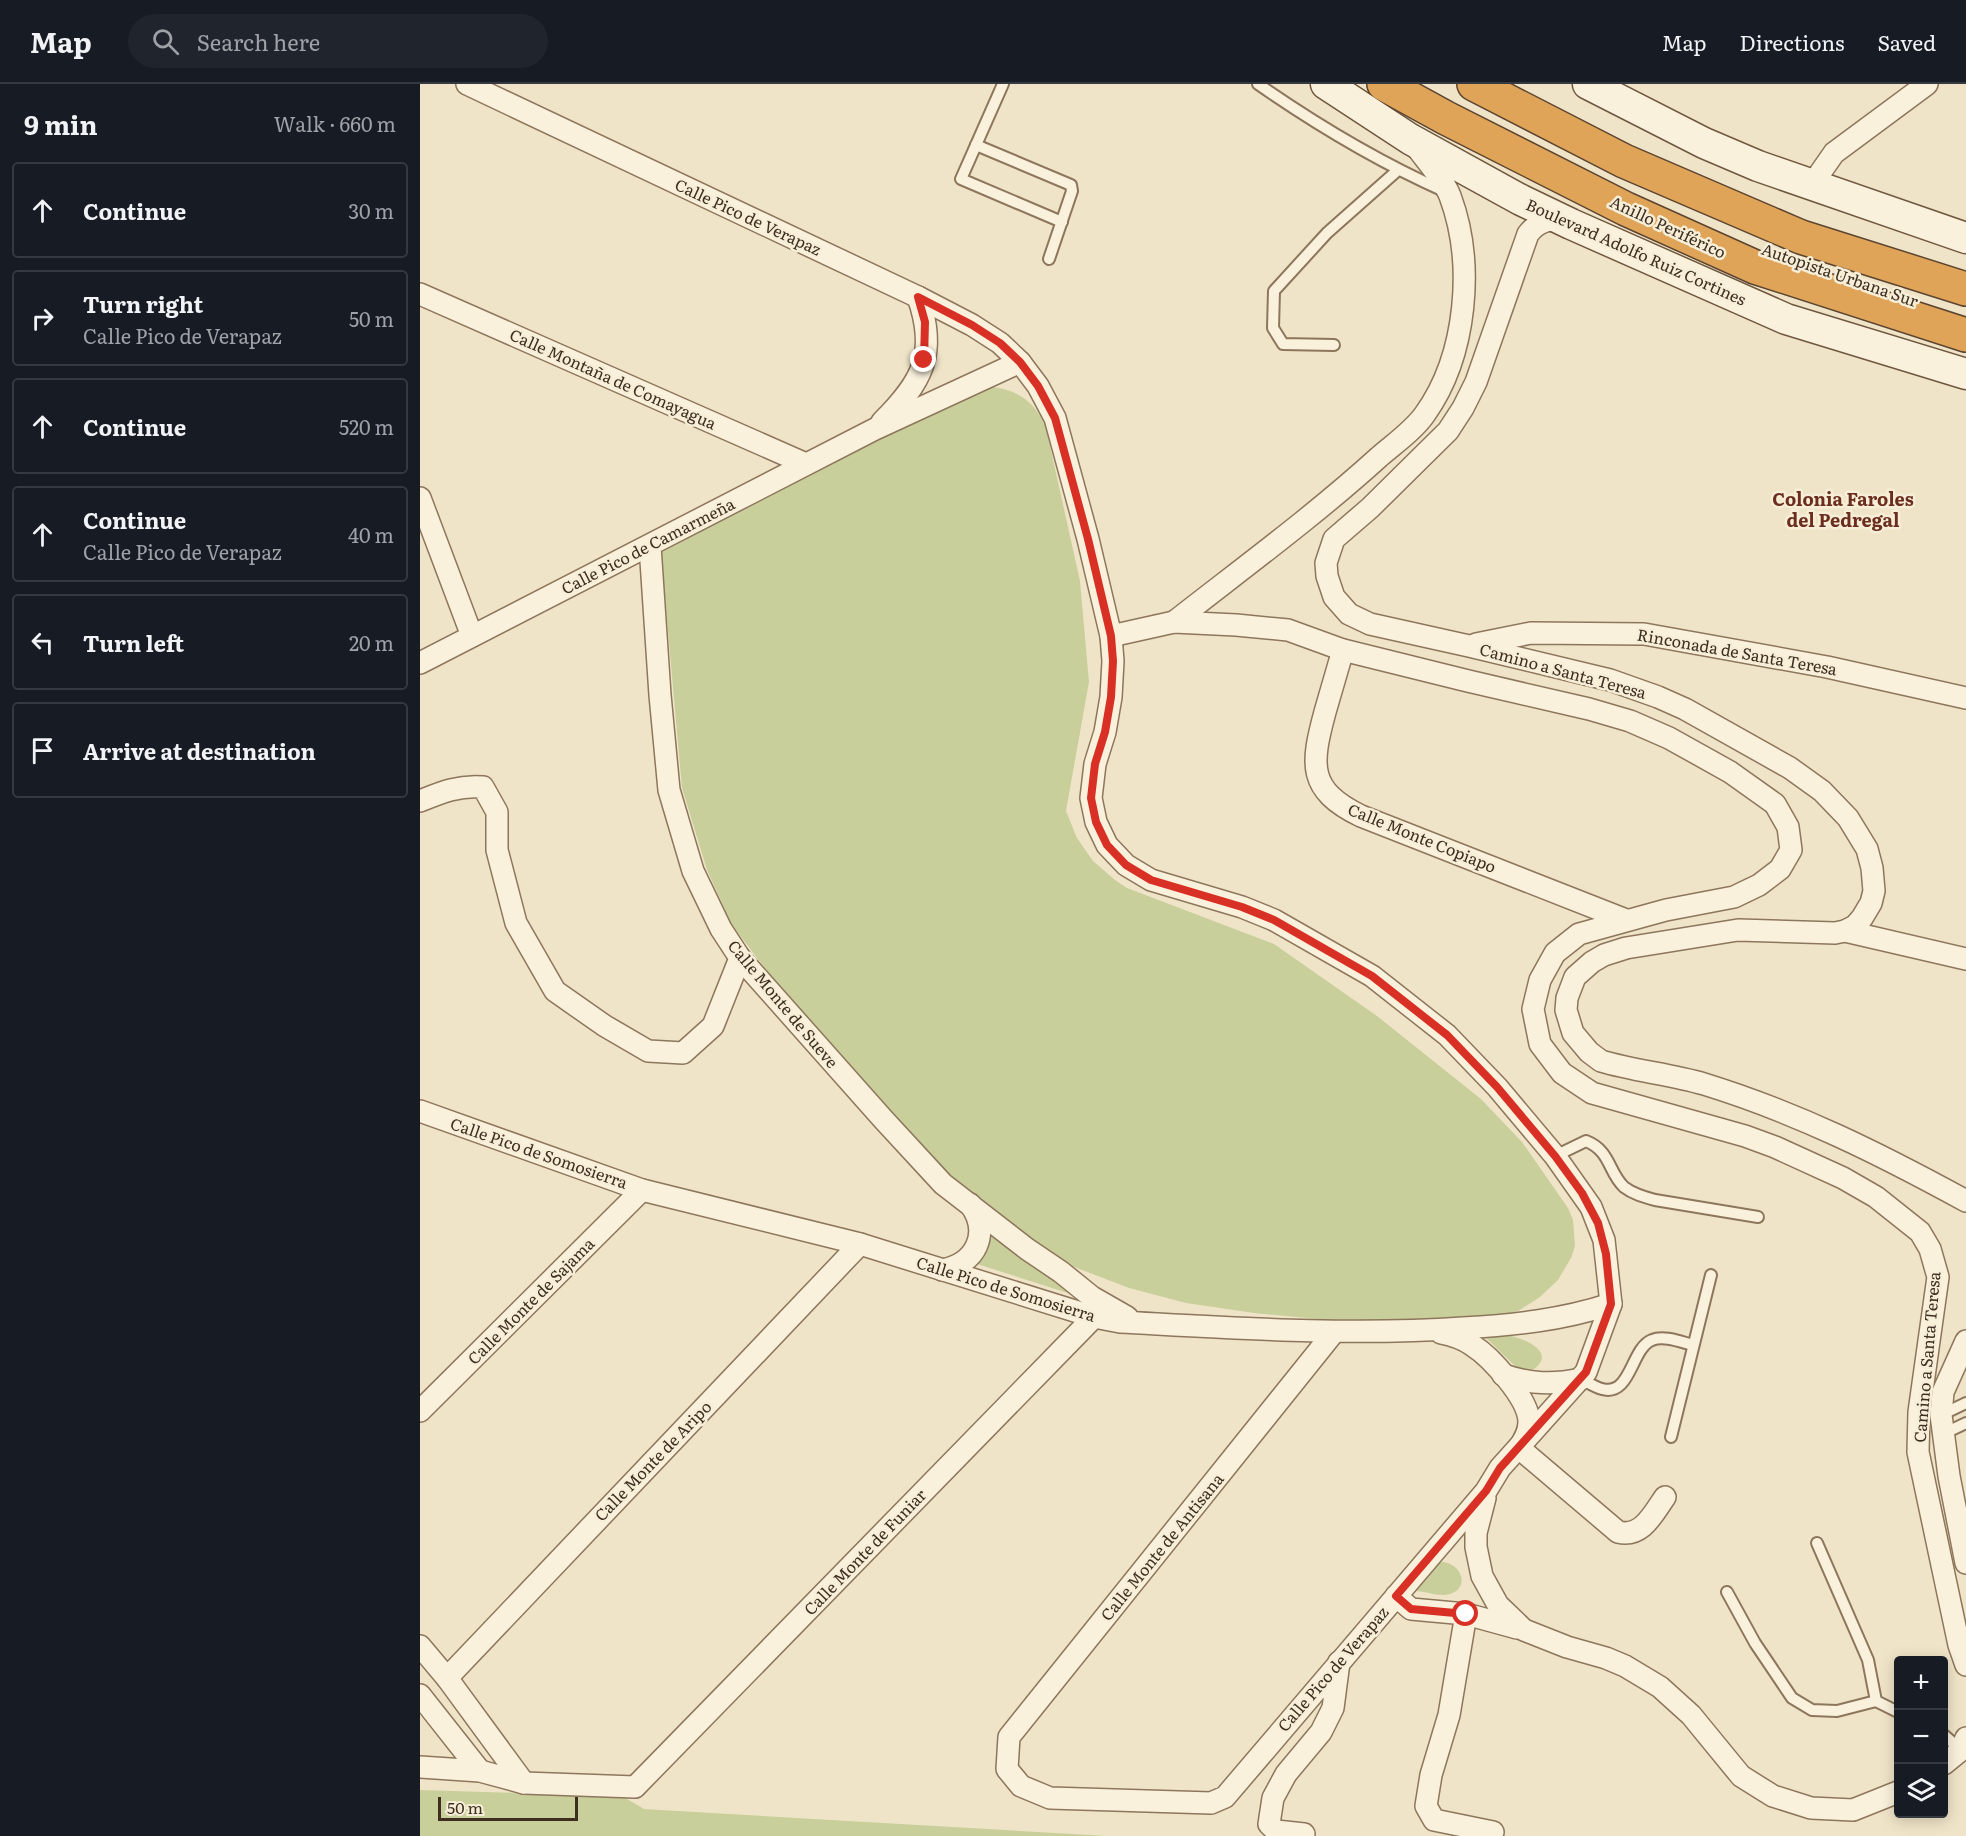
<!DOCTYPE html>
<html lang="en">
<head>
<meta charset="utf-8">
<style>
	:root { --surface:#171b24; --page:#20242c; --text:#f1f3f6; --muted:#9ea1a6; --line:#363941 }
	body { margin:0; font-family:Literata,serif; background:var(--page); color:var(--text) }
	.controls { position:absolute; right:18px; bottom:18px; display:grid; overflow:hidden; border-radius:6px; box-shadow:0 3px 15px #0003 }
	.controls button { width:54px; height:54px; display:grid; place-items:center; padding:0; border:0; border-bottom:2px solid var(--line); background:var(--surface); color:var(--text); font:30px sans-serif }
	.scale { position:absolute; left:18px; bottom:15px; width:140px; box-sizing:border-box; padding-left:6px; border:3px solid #3d2e20; border-top:0; font-size:16px; line-height:21px; white-space:nowrap; color:#3d2e20; -webkit-text-stroke:4px #f7eed8; paint-order:stroke }
	.stop { position:absolute; width:18px; height:18px; margin:-14px; border:4px solid #d93025; border-radius:50%; background:#fff }
	.stop.end { background:#d93025; border-color:#fff; box-shadow:0 2px 6px #0008 }
	.list { margin:0; padding:0; list-style:none }
	h2 { display:flex; justify-content:space-between; align-items:center; height:78px; margin:0; padding:0 24px; font-size:26px }
	h2 small { font-size:20px; font-weight:400; color:var(--muted) }
	.list li { display:grid; grid-template-columns:39px 1fr auto; gap:18px; align-items:center; box-sizing:border-box; height:96px; margin:0 12px 12px; padding:0 12px; border:2px solid var(--line); border-radius:6px }
	.list b { display:block; font-size:22px; white-space:nowrap }
	.list p { margin:0; font-size:20px; white-space:nowrap; color:var(--muted) }
	.list em { font-size:20px; font-style:normal; color:var(--muted) }
	.icon { flex:none; width:33px; height:33px; fill:none; stroke:currentColor; stroke-width:2; stroke-linecap:round; stroke-linejoin:round }
	.map { position:relative; flex:none; width:1546px; height:1752px; overflow:hidden }
	header { display:flex; align-items:center; gap:36px; box-sizing:border-box; height:84px; padding:0 30px; background:var(--surface); border-bottom:2px solid var(--line) }
	header strong { font-size:28px }
	nav { display:flex; gap:33px; margin-inline-start:auto; font-size:21px }
	.search { width:420px; height:54px; background:var(--page); display:flex; align-items:center; gap:15px; box-sizing:border-box; padding:0 21px; border-radius:33px; color:var(--muted); font-size:22px }
	main { display:flex }
	aside { flex:1; background:var(--surface) }
	.map>svg:first-child { display:block }
	.green { fill:#c9cf9b }
	.lines { fill:none; stroke-linecap:round; stroke-linejoin:round }
	.lane-casing { stroke:#8d765c; stroke-width:14 }
	.street-casing { stroke:#8d765c; stroke-width:24 }
	.secondary-casing { stroke:#6f573f; stroke-width:33 }
	.highway-casing { stroke:#5b4430; stroke-width:36 }
	.lane { stroke:#faf1dc; stroke-width:10 }
	.street { stroke:#faf1dc; stroke-width:21 }
	.secondary { stroke:#faf1dc; stroke-width:30 }
	.highway { stroke:#e0a458; stroke-width:33 }
	.route { stroke:#d93025; stroke-width:8 }
	.labels { text-anchor:middle; stroke-width:5; stroke-linejoin:round; paint-order:stroke }
	.street-label { font-size:16px; fill:#3d2e20; stroke:#f7eed8 }
	.neighbourhood-label { font-size:18px; font-weight:bold; fill:#6b2e1e; stroke:#f7eed8 }
</style>
</head>
<body>
<header>
<strong>Map</strong>
<div class="search"><svg class="icon" aria-label="search" viewBox="0 0 24 24"><circle cx="10" cy="10" r="6"/><path d="M15 15l6 6"/></svg>Search here</div>
<nav><a>Map</a><a>Directions</a><a>Saved</a></nav>
</header>
<main>
<aside>
<h2>9 min<small>Walk · 660 m</small></h2>
<ul class="list">
<li><svg class="icon" aria-label="ahead" viewBox="0 0 24 24"><path d="M12 20V5M6 11l6-6 6 6"/></svg><div><b>Continue</b></div><em>30 m</em></li>
<li><svg class="icon" aria-label="right" viewBox="0 0 24 24"><path d="M7 20v-9h11M14 6l5 5-5 5"/></svg><div><b>Turn right</b><p>Calle Pico de Verapaz</p></div><em>50 m</em></li>
<li><svg class="icon" aria-label="ahead" viewBox="0 0 24 24"><path d="M12 20V5M6 11l6-6 6 6"/></svg><div><b>Continue</b></div><em>520 m</em></li>
<li><svg class="icon" aria-label="ahead" viewBox="0 0 24 24"><path d="M12 20V5M6 11l6-6 6 6"/></svg><div><b>Continue</b><p>Calle Pico de Verapaz</p></div><em>40 m</em></li>
<li><svg class="icon" aria-label="left" viewBox="0 0 24 24"><path d="M17 20v-9H6M10 6l-5 5 5 5"/></svg><div><b>Turn left</b></div><em>20 m</em></li>
<li><svg class="icon" aria-label="arrive" viewBox="0 0 24 24"><path d="M6 21V4h12l-3 4 3 4H6"/></svg><div><b>Arrive at destination</b></div></li>
</ul>
</aside>
<div class="map">
<svg width="1546" height="1752" viewBox="0 0 1546 1752">
	<rect width="100%" height="100%" fill="#f0e4c8"/>
	<g class="green">
		<path d="M572,303C599,306 616,319 626,344L660,497L669,598L646,727L657,754L673,777L695,796L707,804L854,860L957,932L1061,1015L1102,1058L1148,1124L1153,1136L1155,1162L1151,1174L1138,1196L1120,1213L1098,1227L1079,1232L1016,1241L919,1237L834,1229L766,1219L709,1204L644,1179L528,1095L376,925L312,841L287,786L262,704L241,469L389,389L560,304Z"/>
		<path d="M569,1148L654,1211L554,1179C566,1171 570,1162 569,1148Z"/>
		<path d="M1062,1250C1070,1250 1078,1249 1086,1251C1101,1253 1138,1267 1114,1285L1104,1286L1098,1285Z"/>
		<path d="M1023,1478C1042,1480 1050,1504 1030,1510C1021,1513 1007,1508 997,1507L995,1504L1018,1479Z"/>
		<polygon points="0,1706 202,1712 224,1725 687,1752 0,1752"/>
	</g>
	<g class="lines">
		<g class="lane-casing">
			<g id="lane">
				<polyline points="583,0 541,95 642,138"/>
				<path d="M838,0C897,41 959,78 1024,107"/>
				<polyline points="556,61 651,101 652,107 629,175"/>
				<polyline points="914,261 863,260 853,244 854,207 907,149 978,86"/>
				<path d="M1135,1072L1166,1057C1191,1067 1188,1088 1204,1103C1213,1110 1224,1113 1235,1116L1338,1133"/>
				<path d="M1161,1295C1167,1298 1175,1303 1182,1305C1211,1313 1211,1264 1232,1256C1244,1251 1261,1258 1273,1261"/>
				<polyline points="1521,1331 1546,1319"/>
				<polyline points="1523,1350 1546,1339"/>
				<polyline points="1251,1353 1291,1191"/>
				<polyline points="1397,1459 1448,1576 1456,1617 1478,1628"/>
				<polyline points="1307,1508 1335,1559 1372,1614 1392,1626 1417,1627 1456,1617"/>
				<polyline points="1524,1651 1541,1666"/>
			</g>
		</g>
		<g class="street-casing">
			<g id="street">
				<polyline points="47,0 498,213 552,241 580,259 600,278 618,302 635,334 668,455 691,552 693,577 691,613 685,648 675,680 671,714 676,738 687,761 706,781 731,796 822,823 854,836 952,892 1027,951 1077,1003 1135,1072 1171,1123 1184,1156 1191,1220 1166,1288 1080,1384 1066,1407 805,1713 791,1719 630,1714 601,1702 587,1685 589,1653 914,1248"/>
				<polyline points="1391,102 1414,69 1507,0"/>
				<path d="M1144,138C1129,134 1118,137 1108,150L1056,298L1043,324L1028,347L950,424L914,455L906,479L907,492L914,513L929,530L950,540L1049,562L1190,596L1238,613L1265,625L1370,684L1402,707L1428,734L1447,765L1452,784L1454,807L1451,819L1442,834L1435,842L1425,847L1415,849L1318,846L1206,864L1184,871L1172,878L1155,893L1147,914L1146,926L1153,949L1169,968L1181,977C1214,987 1250,990 1284,1000C1378,1029 1460,1070 1546,1117"/>
				<polyline points="0,210 386,380"/>
				<path d="M462,338C502,298 518,270 498,213"/>
				<polyline points="0,414 52,552"/>
				<polyline points="230,462 240,611 249,706 273,787 301,845 320,874 463,1035 523,1100 607,1165 641,1188 672,1213 707,1233"/>
				<path d="M754,538C823,484 894,432 959,373C974,360 994,346 1005,330C1047,271 1055,179 1030,112C1024,96 1005,75 994,60"/>
				<polyline points="691,552 754,538 816,541 868,546 923,566 1048,597 1169,625 1210,637 1249,654 1310,688 1355,720 1368,743 1371,766 1360,785 1339,801 1314,813 1246,826 1159,850 1135,869 1120,896 1113,925 1120,960 1142,989 1172,1009 1325,1052 1355,1063 1423,1094 1456,1113 1500,1148 1510,1165 1518,1193 1499,1328 1498,1368 1539,1561 1546,1581"/>
				<polyline points="1056,560 1111,549 1224,550 1407,583 1546,614"/>
				<path d="M923,566C917,587 911,607 905,628C891,680 887,706 941,732L1206,836"/>
				<polyline points="0,579 455,345 600,278"/>
				<path d="M0,717C22,708 39,701 63,703L77,728V766L96,839L135,907L185,942L228,967L263,969L293,942L320,874"/>
				<polyline points="1425,847 1546,875"/>
				<path d="M0,1027L222,1106L440,1160L674,1233L700,1238C814,1244 929,1252 1043,1244C1094,1241 1142,1236 1191,1220"/>
				<path d="M522,1186C556,1180 571,1149 550,1120"/>
				<path d="M1021,1249C1032,1251 1043,1255 1052,1261C1071,1273 1109,1315 1109,1338C1109,1348 1104,1356 1099,1364L1198,1448C1222,1454 1233,1430 1245,1413"/>
				<polyline points="1546,1257 1523,1308 1521,1331 1529,1392 1546,1479"/>
				<path d="M1083,1291C1110,1300 1133,1301 1161,1295"/>
				<polyline points="0,1327 222,1106"/>
				<polyline points="1065,1414 1056,1449 1056,1463 1062,1492 1078,1521 1104,1546 1147,1563 1186,1574 1205,1582 1240,1603 1271,1631 1321,1692 1353,1712 1391,1724 1433,1726 1478,1708"/>
				<polyline points="976,1512 991,1525 1046,1530 1097,1544"/>
				<polyline points="1046,1530 1029,1631 1011,1691 1006,1722 1014,1736 1073,1748"/>
				<polyline points="0,1562 27,1594 104,1699"/>
				<polyline points="27,1594 440,1160"/>
				<polyline points="0,1611 60,1687"/>
				<polyline points="1524,1680 1541,1666 1546,1654"/>
				<polyline points="0,1683 60,1687 104,1699 215,1703 674,1233"/>
				<polyline points="884,1750 856,1747 849,1740 853,1714 866,1690 901,1648 913,1624 919,1578"/>
			</g>
		</g>
		<g class="secondary-casing">
			<g id="secondary">
				<polyline points="906,0 990,55 1101,116 1151,140 1366,235 1546,290"/>
				<polyline points="1168,0 1284,59 1338,82 1546,154"/>
			</g>
		</g>
		<g class="highway-casing">
			<g id="highway">
				<polyline points="964,0 1026,34 1206,125 1335,183 1546,251"/>
				<polyline points="1054,0 1204,77 1381,153 1546,205"/>
			</g>
		</g>
		<use href="#lane" class="lane"/>
		<use href="#street" class="street"/>
		<use href="#secondary" class="secondary"/>
		<use href="#highway" class="highway"/>
	</g>
	<g class="lines">
		<polyline class="route" points="504,276 505,238 498,213 552,241 580,259 600,278 618,302 635,334 668,455 691,552 693,577 691,613 685,648 675,680 671,714 676,738 687,761 706,781 731,796 822,823 854,836 952,892 1027,951 1077,1003 1135,1072 1162,1109 1178,1139 1186,1170 1191,1220 1166,1288 1080,1384 1066,1407 976,1512 991,1525 1046,1530"/>
	</g>
	<g class="labels">
		<g class="street-label">
			<text transform="translate(328 133) rotate(25)" y="6">Calle Pico de Verapaz</text>
			<text transform="translate(1248 143) rotate(25)" y="6">Anillo Periférico</text>
			<text transform="translate(1216 168) rotate(24)" y="6">Boulevard Adolfo Ruiz Cortines</text>
			<text transform="translate(1420 191) rotate(19)" y="6">Autopista Urbana Sur</text>
			<text transform="translate(193 295) rotate(24)" y="6">Calle Montaña de Comayagua</text>
			<text transform="translate(228 462) rotate(-27)" y="6">Calle Pico de Camarmeña</text>
			<text transform="translate(1317 568) rotate(10)" y="6">Rinconada de Santa Teresa</text>
			<text transform="translate(1143 587) rotate(15)" y="6">Camino a Santa Teresa</text>
			<text transform="translate(1002 754) rotate(22)" y="6">Calle Monte Copiapo</text>
			<text transform="translate(363 920) rotate(50)" y="6">Calle Monte de Sueve</text>
			<text transform="translate(119 1069) rotate(19)" y="6">Calle Pico de Somosierra</text>
			<text transform="translate(586 1205) rotate(17)" y="6">Calle Pico de Somosierra</text>
			<text transform="translate(111 1217) rotate(-45)" y="6">Calle Monte de Sajama</text>
			<text transform="translate(1507 1273) rotate(-85)" y="6">Camino a Santa Teresa</text>
			<text transform="translate(233 1377) rotate(-46)" y="6">Calle Monte de Aripo</text>
			<text transform="translate(742 1463) rotate(-51)" y="6">Calle Monte de Antisana</text>
			<text transform="translate(445 1468) rotate(-46)" y="6">Calle Monte de Funiar</text>
			<text transform="translate(913 1585) rotate(-49)" y="6">Calle Pico de Verapaz</text>
		</g>
		<g class="neighbourhood-label">
			<text x="1423" y="422">Colonia Faroles<tspan x="1423" dy="21">del Pedregal</tspan></text>
		</g>
	</g>
</svg>
<div class="controls">
<button>+</button>
<button>−</button>
<button><svg class="icon" aria-label="layers" viewBox="0 0 24 24"><path d="M12 4l9 5-9 5-9-5zM3 14l9 5 9-5"/></svg></button>
</div>
<div class="scale">50 m</div>
<div class="stop" style="left:1046px;top:1530px"></div>
<div class="stop end" style="left:504px;top:276px"></div>
</div>
</main>
</body>
</html>
